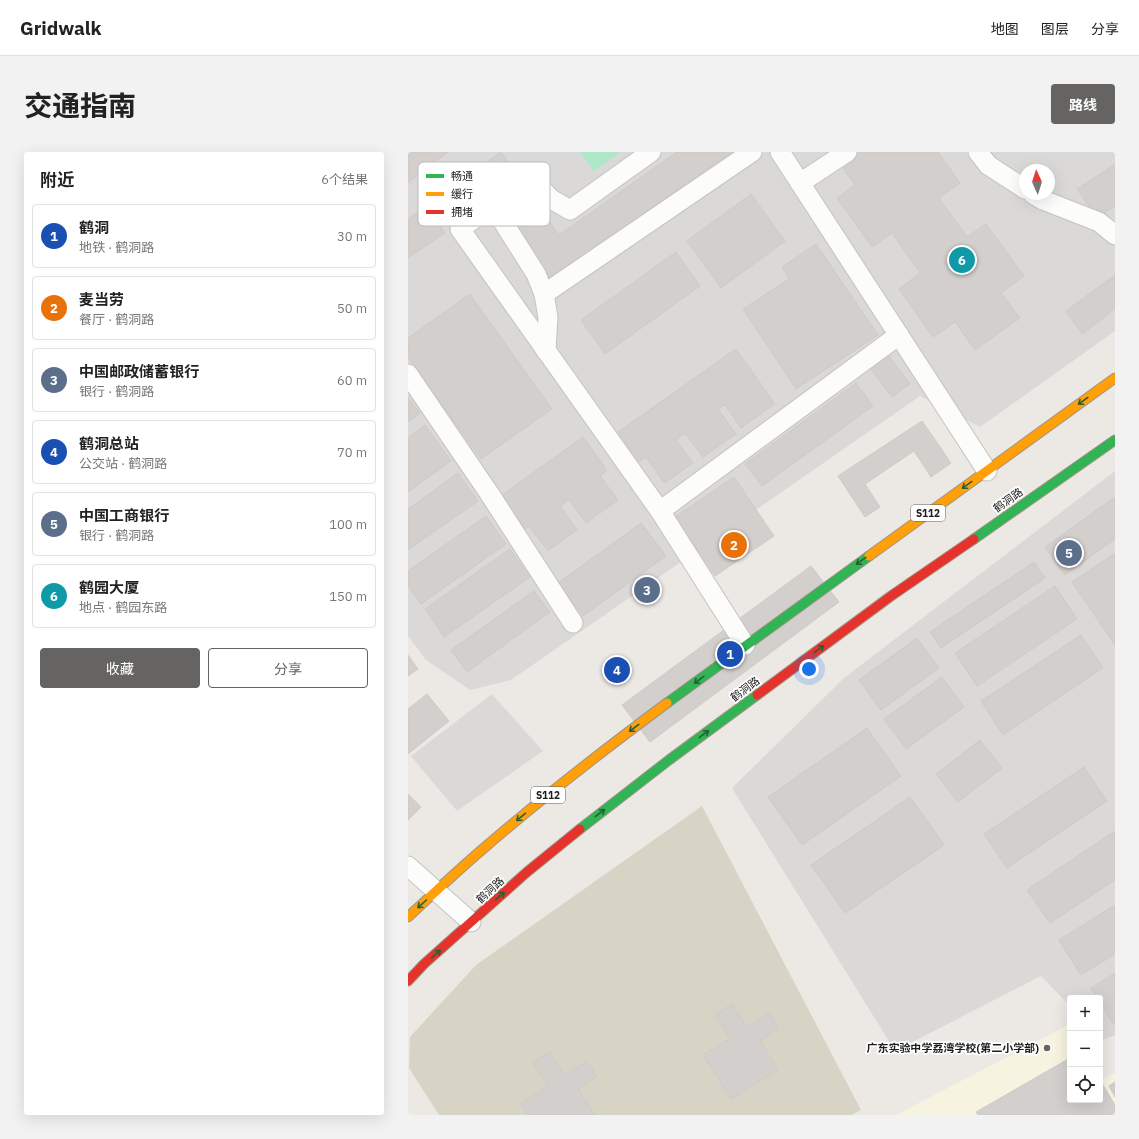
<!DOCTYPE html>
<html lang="zh">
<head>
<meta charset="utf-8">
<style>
	:root { --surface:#fff; --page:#f2f2f2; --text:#222; --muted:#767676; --line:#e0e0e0; --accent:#656463 }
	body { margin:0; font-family:"IBM Plex Sans","Noto Sans SC",sans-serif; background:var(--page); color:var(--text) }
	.controls { position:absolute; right:12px; bottom:12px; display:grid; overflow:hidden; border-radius:4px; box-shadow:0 4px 16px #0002 }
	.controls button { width:36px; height:36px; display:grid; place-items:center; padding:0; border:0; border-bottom:1px solid var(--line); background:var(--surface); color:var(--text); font:20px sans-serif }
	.compass { position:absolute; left:611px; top:12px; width:36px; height:36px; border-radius:50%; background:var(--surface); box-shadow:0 4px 16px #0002; rotate:356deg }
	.you { position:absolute; left:401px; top:517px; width:14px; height:14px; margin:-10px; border:3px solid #fff; border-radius:50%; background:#1a73e8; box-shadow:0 0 0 6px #1a73e833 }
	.badge { display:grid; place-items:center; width:26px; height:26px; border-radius:50%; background:var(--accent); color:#fff; font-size:13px; font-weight:700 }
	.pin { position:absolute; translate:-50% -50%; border:2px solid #fff; box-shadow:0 1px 4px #0006 }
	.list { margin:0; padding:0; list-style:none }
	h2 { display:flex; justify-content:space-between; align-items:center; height:52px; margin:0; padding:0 16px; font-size:17px }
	h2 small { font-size:13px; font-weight:400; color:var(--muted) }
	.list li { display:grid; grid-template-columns:26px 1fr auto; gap:12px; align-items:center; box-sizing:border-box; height:64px; margin:0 8px 8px; padding:0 8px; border:1px solid var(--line); border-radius:4px }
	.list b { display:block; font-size:15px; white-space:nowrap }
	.list p { margin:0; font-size:13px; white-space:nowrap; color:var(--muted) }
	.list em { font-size:13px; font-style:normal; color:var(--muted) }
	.actions { display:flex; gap:8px; padding:12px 16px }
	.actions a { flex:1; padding:9px 0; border:1px solid var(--accent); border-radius:4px; text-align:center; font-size:14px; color:var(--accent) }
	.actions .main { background:var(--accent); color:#fff }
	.icon { flex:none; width:22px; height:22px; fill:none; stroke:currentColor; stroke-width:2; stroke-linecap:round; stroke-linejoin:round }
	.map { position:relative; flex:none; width:707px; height:963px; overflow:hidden; border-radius:4px }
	header { display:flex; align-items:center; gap:24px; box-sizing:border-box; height:56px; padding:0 20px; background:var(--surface); border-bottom:1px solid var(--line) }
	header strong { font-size:19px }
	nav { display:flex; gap:22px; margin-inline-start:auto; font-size:14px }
	.intro { display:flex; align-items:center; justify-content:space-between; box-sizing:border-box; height:96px; padding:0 24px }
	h1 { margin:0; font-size:28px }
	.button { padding:10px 18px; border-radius:4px; background:var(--accent); color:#fff; font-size:14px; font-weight:700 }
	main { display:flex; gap:24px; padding:0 24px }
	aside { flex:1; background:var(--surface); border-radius:4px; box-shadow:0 4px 16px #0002 }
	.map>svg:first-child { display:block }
	.residential { fill:#dbd9d7; fill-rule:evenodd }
	.education { fill:#f6f3e0 }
	.construction { fill:#d7d4c6 }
	.pitch { fill:#ade7c8 }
	.parking { fill:#dad9d7 }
	.building { fill:#d3cfcc; stroke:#cfcac7 }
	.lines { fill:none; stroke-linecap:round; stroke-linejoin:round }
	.street-casing { stroke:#c4c3c1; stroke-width:21 }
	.fast-casing { stroke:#a29482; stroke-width:11 }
	.slow-casing { stroke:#a29482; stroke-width:11 }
	.jam-casing { stroke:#a29482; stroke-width:11 }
	.street { stroke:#fcfcfb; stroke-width:19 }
	.fast { stroke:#30b455; stroke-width:9 }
	.slow { stroke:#ff9f0a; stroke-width:9 }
	.jam { stroke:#e5322d; stroke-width:9 }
	.oneway { stroke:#266136 }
	.poi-dot { fill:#656463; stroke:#fff; stroke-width:1.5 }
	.labels { text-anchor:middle; stroke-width:3.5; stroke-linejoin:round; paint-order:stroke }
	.shield { fill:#fff; stroke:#616161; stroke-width:1 }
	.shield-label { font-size:10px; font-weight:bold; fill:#1d1d1d }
	.street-label { font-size:11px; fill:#1d1d1d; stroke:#fff }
	.poi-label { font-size:11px; font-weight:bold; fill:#1d1d1d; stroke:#fff; text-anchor:end }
	.key { fill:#fff; stroke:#bbb; stroke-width:1 }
	.key-label { font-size:11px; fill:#1d1d1d }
</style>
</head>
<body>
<header>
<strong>Gridwalk</strong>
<nav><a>地图</a><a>图层</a><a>分享</a></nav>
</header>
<div class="intro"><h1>交通指南</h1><a class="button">路线</a></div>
<main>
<aside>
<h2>附近<small>6个结果</small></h2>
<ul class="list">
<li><span class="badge" style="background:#1a4fb4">1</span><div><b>鹤洞</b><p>地铁 · 鹤洞路</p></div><em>30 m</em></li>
<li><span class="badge" style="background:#e8710a">2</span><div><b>麦当劳</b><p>餐厅 · 鹤洞路</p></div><em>50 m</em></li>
<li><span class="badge" style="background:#5c6f8a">3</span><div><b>中国邮政储蓄银行</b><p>银行 · 鹤洞路</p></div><em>60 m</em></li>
<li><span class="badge" style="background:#1a4fb4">4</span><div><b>鹤洞总站</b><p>公交站 · 鹤洞路</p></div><em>70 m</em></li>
<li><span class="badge" style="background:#5c6f8a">5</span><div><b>中国工商银行</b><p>银行 · 鹤洞路</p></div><em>100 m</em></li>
<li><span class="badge" style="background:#0f9aa8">6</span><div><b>鹤园大厦</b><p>地点 · 鹤园东路</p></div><em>150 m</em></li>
</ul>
<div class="actions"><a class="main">收藏</a><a>分享</a></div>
</aside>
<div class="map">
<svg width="707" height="963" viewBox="0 0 707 963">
	<rect width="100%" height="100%" fill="#ece9e5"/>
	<g class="residential">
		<path d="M0,0H707V179L572,275L512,244L103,528L62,538L18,508L0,484ZM617,18H641V42H617Z"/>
		<polygon points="707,319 707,883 694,888 692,886 692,846 662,846 662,854 633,824 487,899 324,636 436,526"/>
	</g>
	<polygon class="education" points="662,872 662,948 692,948 692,922 695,927 707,921 707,963 488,963"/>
	<polygon class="construction" points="294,654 453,958 444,963 31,963 1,916 2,885 68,813"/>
	<polygon class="pitch" points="172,0 213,0 186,19"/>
	<polygon class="parking" points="84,542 135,599 49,659 3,604"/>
	<g class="building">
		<polygon points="0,0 40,0 0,31"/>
		<polygon points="93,0 111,26 51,68 33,43"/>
		<polygon points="269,0 324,0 141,127 97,64 125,45 151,83"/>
		<polygon points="448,0 530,0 552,31 531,46 559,85 578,72 616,124 593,141 612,166 567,198 547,170 525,185 491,137 512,121 484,81 464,95 429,46 447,33 432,12"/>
		<polygon points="707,12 707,54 689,66 669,37"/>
		<polygon points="343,42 377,89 313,136 279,89"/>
		<polygon points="19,54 37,81 0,106 0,67"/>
		<polygon points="408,92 470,183 388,237 335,157 381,127 374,115"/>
		<polygon points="268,100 292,134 197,202 173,168"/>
		<polygon points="707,123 707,157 674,182 658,159"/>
		<polygon points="62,142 144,257 73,307 0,205 0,186"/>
		<polygon points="328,197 367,252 333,276 317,253 310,257 328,282 295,305 277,281 268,288 285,311 256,331 238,305 231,310 210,280"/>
		<polygon points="480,203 502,232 484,245 462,216"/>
		<polygon points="448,231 465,254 354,334 337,312"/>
		<polygon points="0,245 12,261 0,270"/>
		<polygon points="514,269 543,311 523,325 506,299 457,332 472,355 457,365 430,324"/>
		<polygon points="17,273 43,309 0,340 0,286"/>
		<polygon points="175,285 199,318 192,324 210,348 178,371 161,348 152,354 169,378 140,399 121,374 114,379 90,346"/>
		<polygon points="50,321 70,349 0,398 0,357"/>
		<polygon points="326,325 366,384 307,424 267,365"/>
		<polygon points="707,345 707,387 657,423 637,395"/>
		<polygon points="78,364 98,392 13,452 0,434 0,419"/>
		<polygon points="233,371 258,404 175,464 150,431"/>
		<polygon points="102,397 122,425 36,485 17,457"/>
		<polygon points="707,401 707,493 664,430"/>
		<polygon points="626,410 637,426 533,496 522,480"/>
		<polygon points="403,414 431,450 242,590 214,553"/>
		<polygon points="647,434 669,467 569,534 547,501"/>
		<polygon points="126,439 142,460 59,520 43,498"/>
		<polygon points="673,483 695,516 595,583 573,549"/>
		<polygon points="509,486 531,516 473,558 451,528"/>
		<polygon points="0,503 10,517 0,524"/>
		<polygon points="534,525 556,555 498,597 476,567"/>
		<polygon points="19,542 41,569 0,602 0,557"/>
		<polygon points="459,576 493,624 394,693 360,645"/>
		<polygon points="572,588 594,616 550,650 528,622"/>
		<polygon points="676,615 699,649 599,716 576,682"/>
		<polygon points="0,642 13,655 0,668"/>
		<polygon points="502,645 536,693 437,761 403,713"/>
		<polygon points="707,679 707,728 642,771 619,738"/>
		<polygon points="707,753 707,802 673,823 651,788"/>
		<polygon points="707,821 707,871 705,872 692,850 692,846 689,846 683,836"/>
		<polygon points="324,852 339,875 361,861 371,876 352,889 370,918 323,947 295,903 322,887 307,863"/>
		<polygon points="142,900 157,923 179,909 189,924 170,937 187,963 120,963 113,951 140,934 125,911"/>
		<polygon points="662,906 662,948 692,948 692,928 707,953 707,963 570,963 568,960"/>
		<polygon points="707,930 707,945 701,934"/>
	</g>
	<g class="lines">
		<g class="street-casing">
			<g id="street">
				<polyline points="243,0 162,58 143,47 123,26 52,77 252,359"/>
				<polyline points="372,0 579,319"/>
				<polyline points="570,0 580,13 617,37"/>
				<polyline points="392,31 439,0"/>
				<polyline points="625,42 635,48 691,70 707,83"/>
				<polyline points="85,54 128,122 136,142 140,165 138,199"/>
				<polyline points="136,142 344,0"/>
				<polyline points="0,222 81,341 165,471"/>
				<polyline points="337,493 252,359 491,183"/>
				<polyline points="0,714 63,770"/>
			</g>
		</g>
		<g class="fast-casing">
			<g id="fast">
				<polyline points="566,387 707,288"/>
				<polyline points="259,551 461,404"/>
				<polyline points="172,677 261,608 349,543"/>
			</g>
		</g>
		<g class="slow-casing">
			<g id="slow">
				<polyline points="461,404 707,226"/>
				<path d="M0,765C25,742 50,718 76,696C135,645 197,597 259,551"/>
			</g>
		</g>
		<g class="jam-casing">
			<g id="jam">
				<polyline points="349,543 483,444 566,387"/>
				<polyline points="0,829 16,812 119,720 172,677"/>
			</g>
		</g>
		<use href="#street" class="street"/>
		<use href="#fast" class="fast"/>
		<use href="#slow" class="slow"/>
		<use href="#jam" class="jam"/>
	</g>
	<defs><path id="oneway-shaft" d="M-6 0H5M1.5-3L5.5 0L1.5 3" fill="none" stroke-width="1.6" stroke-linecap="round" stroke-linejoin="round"/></defs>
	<g class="oneway">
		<use href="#oneway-shaft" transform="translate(675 249) rotate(144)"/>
		<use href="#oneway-shaft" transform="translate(559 333) rotate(144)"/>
		<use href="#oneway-shaft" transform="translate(453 409) rotate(144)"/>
		<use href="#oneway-shaft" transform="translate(411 497) rotate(-36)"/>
		<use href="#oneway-shaft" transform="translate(291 528) rotate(143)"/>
		<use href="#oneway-shaft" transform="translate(226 576) rotate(143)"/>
		<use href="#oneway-shaft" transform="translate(296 582) rotate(-37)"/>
		<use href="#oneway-shaft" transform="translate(192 661) rotate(-38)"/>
		<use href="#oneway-shaft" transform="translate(113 665) rotate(140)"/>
		<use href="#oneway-shaft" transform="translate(92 744) rotate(-42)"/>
		<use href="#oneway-shaft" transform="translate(14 752) rotate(138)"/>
		<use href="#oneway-shaft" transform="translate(28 802) rotate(-41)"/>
	</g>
	<circle class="poi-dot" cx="639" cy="896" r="4"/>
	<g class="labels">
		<g class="shield">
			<rect x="503" y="353" width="34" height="16" rx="3"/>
			<rect x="123" y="635" width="34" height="16" rx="3"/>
		</g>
		<g class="shield-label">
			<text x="520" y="365">S112</text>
			<text x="140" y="647">S112</text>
		</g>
		<g class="street-label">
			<text transform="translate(600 348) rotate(-35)" y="4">鹤洞路</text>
			<text transform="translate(337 537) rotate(-37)" y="4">鹤洞路</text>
			<text transform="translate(82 738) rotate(-42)" y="4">鹤洞路</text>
		</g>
		<g class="poi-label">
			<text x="631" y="900">广东实验中学荔湾学校(第二小学部)</text>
		</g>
	</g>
	<rect x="10" y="10" width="132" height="64" rx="6" class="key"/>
	<rect x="18" y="22" width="18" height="4" fill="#30b455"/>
	<rect x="18" y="40" width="18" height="4" fill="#ff9f0a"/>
	<rect x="18" y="58" width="18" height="4" fill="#e5322d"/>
	<g class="key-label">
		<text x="43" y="28">畅通</text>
		<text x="43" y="46">缓行</text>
		<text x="43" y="64">拥堵</text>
	</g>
</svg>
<div class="controls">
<button>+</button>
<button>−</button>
<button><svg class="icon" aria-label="locate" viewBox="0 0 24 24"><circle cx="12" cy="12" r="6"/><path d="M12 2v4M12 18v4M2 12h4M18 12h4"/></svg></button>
</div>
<svg class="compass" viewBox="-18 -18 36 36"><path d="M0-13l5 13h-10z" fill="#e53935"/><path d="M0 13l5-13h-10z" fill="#767676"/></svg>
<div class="you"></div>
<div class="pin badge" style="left:322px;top:502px;background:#1a4fb4">1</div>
<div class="pin badge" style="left:326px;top:393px;background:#e8710a">2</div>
<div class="pin badge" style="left:239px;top:438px;background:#5c6f8a">3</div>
<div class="pin badge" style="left:209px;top:518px;background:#1a4fb4">4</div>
<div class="pin badge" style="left:661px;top:401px;background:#5c6f8a">5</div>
<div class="pin badge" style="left:554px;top:108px;background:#0f9aa8">6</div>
</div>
</main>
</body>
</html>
